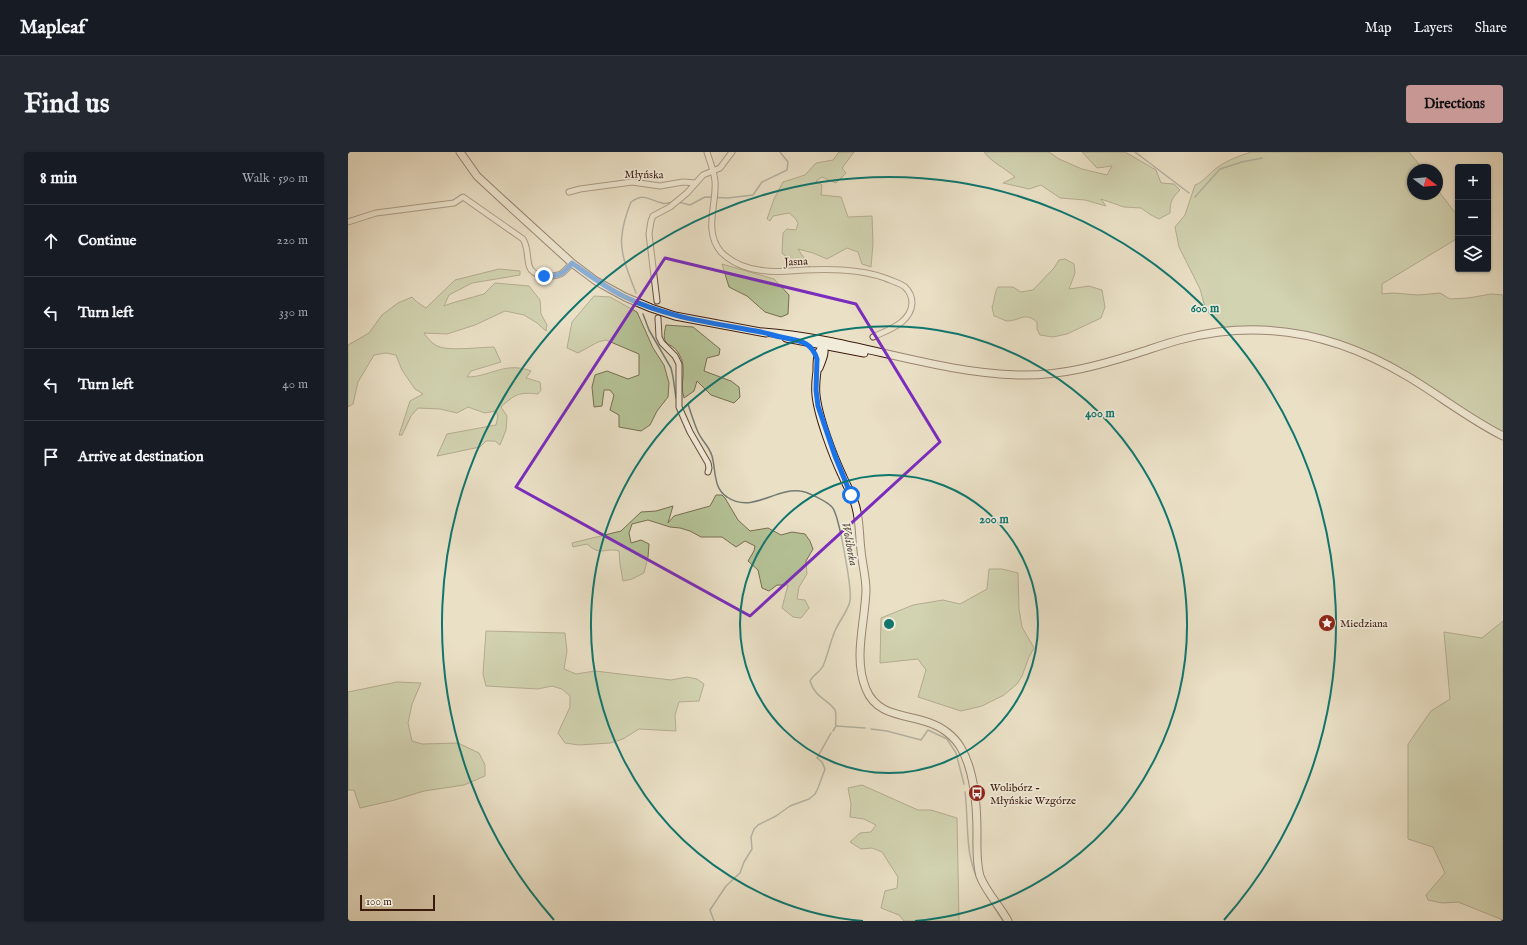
<!DOCTYPE html>
<html lang="en">
<head>
<meta charset="utf-8">
<style>
	:root { --surface:#171b24; --page:#242831; --text:#f1f3f6; --muted:#9ea1a6; --line:#363941; --accent:#c59692 }
	body { margin:0; font-family:"IM FELL English",serif; background:var(--page); color:var(--text) }
	.controls { position:absolute; right:12px; top:12px; display:grid; overflow:hidden; border-radius:4px; box-shadow:0 1px 3px #0004 }
	.controls button { width:36px; height:36px; display:grid; place-items:center; padding:0; border:0; border-bottom:1px solid var(--line); background:var(--surface); color:var(--text); font:20px sans-serif }
	.compass { position:absolute; left:1059px; top:12px; width:36px; height:36px; border-radius:50%; background:var(--surface); box-shadow:0 1px 3px #0004; rotate:106deg }
	.scale { position:absolute; left:12px; bottom:10px; width:75px; box-sizing:border-box; padding-left:4px; border:2px solid #3c1a0c; border-top:0; font-size:11px; line-height:14px; white-space:nowrap; color:#3c1a0c; -webkit-text-stroke:3px #f1ebda; paint-order:stroke }
	.stop { position:absolute; width:12px; height:12px; margin:-9px; border:3px solid #1a73e8; border-radius:50%; background:#fff }
	.stop.end { background:#1a73e8; border-color:#fff; box-shadow:0 1px 4px #0008 }
	.list { margin:0; padding:0; list-style:none }
	h2 { display:flex; justify-content:space-between; align-items:center; height:52px; margin:0; padding:0 16px; font-size:17px }
	h2 small { font-size:13px; font-weight:400; color:var(--muted) }
	.list li { display:grid; grid-template-columns:26px 1fr auto; gap:12px; align-items:center; box-sizing:border-box; height:72px; padding:0 16px; border-top:1px solid var(--line) }
	.list b { display:block; font-size:15px; white-space:nowrap }
	.list em { font-size:13px; font-style:normal; color:var(--muted) }
	.icon { flex:none; width:22px; height:22px; fill:none; stroke:currentColor; stroke-width:2; stroke-linecap:round; stroke-linejoin:round }
	.map { position:relative; flex:none; width:1155px; height:769px; overflow:hidden; border-radius:4px }
	header { display:flex; align-items:center; gap:24px; box-sizing:border-box; height:56px; padding:0 20px; background:var(--surface); border-bottom:1px solid var(--line) }
	header strong { font-size:19px }
	nav { display:flex; gap:22px; margin-inline-start:auto; font-size:14px }
	.intro { display:flex; align-items:center; justify-content:space-between; box-sizing:border-box; height:96px; padding:0 24px }
	h1 { margin:0; font-size:28px }
	.button { padding:10px 18px; border-radius:4px; background:var(--accent); color:#111; font-size:14px; font-weight:700 }
	main { display:flex; gap:24px; padding:0 24px }
	aside { flex:1; background:var(--surface); border-radius:4px; box-shadow:0 1px 3px #0004 }
	.map>svg:first-child { display:block }
	.green { fill:#b5c397; stroke:#786e52 }
	.lines { fill:none; stroke-linecap:round; stroke-linejoin:round }
	.stream { stroke:#737b74; stroke-width:1.5 }
	.street-casing { stroke:#684c3a; stroke-width:7 }
	.secondary-casing { stroke:#3c1a0c; stroke-width:9 }
	.street { stroke:#f1ebda; stroke-width:5 }
	.secondary { stroke:#f1ebda; stroke-width:7 }
	.route { stroke:#1a73e8; stroke-width:5 }
	.marked { fill:none; stroke:#7b2cbf; stroke-width:3; stroke-linejoin:round }
	.ring { fill:none; stroke:#0f766e; stroke-width:2 }
	.labels { text-anchor:middle; stroke-width:3.5; stroke-linejoin:round; paint-order:stroke }
	.street-label { font-size:11px; fill:#3c1a0c; stroke:#f1ebda }
	.poi-label { font-size:11px; fill:#3c1a0c; stroke:#f1ebda; text-anchor:start }
	.water-label { font-size:12px; font-style:italic; fill:#584b40; stroke:#f1ebda }
	.centre { fill:#0f766e; stroke:#f1ebda; stroke-width:2 }
	.ring-label { font-size:12px; text-anchor:middle; font-weight:bold; fill:#0f766e; stroke:#f1ebda; stroke-width:3.5; stroke-linejoin:round; paint-order:stroke }
</style>
</head>
<body>
<header>
<strong>Mapleaf</strong>
<nav><a>Map</a><a>Layers</a><a>Share</a></nav>
</header>
<div class="intro"><h1>Find us</h1><a class="button">Directions</a></div>
<main>
<aside>
<h2>8 min<small>Walk · 590 m</small></h2>
<ul class="list">
<li><svg class="icon" aria-label="ahead" viewBox="0 0 24 24"><path d="M12 20V5M6 11l6-6 6 6"/></svg><div><b>Continue</b></div><em>220 m</em></li>
<li><svg class="icon" aria-label="left" viewBox="0 0 24 24"><path d="M17 20v-9H6M10 6l-5 5 5 5"/></svg><div><b>Turn left</b></div><em>330 m</em></li>
<li><svg class="icon" aria-label="left" viewBox="0 0 24 24"><path d="M17 20v-9H6M10 6l-5 5 5 5"/></svg><div><b>Turn left</b></div><em>40 m</em></li>
<li><svg class="icon" aria-label="arrive" viewBox="0 0 24 24"><path d="M6 21V4h12l-3 4 3 4H6"/></svg><div><b>Arrive at destination</b></div></li>
</ul>
</aside>
<div class="map">
<svg width="1155" height="769" viewBox="0 0 1155 769">
	<rect width="100%" height="100%" fill="#eae0c6"/>
	<filter id="stains"><feTurbulence type="fractalNoise" baseFrequency=".005" numOctaves="4"/><feColorMatrix values="0 0 0 0 .2 0 0 0 0 .09 0 0 0 0 .02 0 0 0 .5 -.17"/></filter>
	<radialGradient id="worn" r=".72"><stop offset=".6" stop-color="#630" stop-opacity="0"/><stop offset="1" stop-color="#630" stop-opacity=".3"/></radialGradient>
	<g class="green">
		<polygon points="491,0 506,0 494,16 498,21 488,31 474,25 468,29 474,33 473,43 493,45 500,65 524,64 525,92 523,115 514,112 510,100 499,96 479,107 465,101 450,97 462,115 448,113 434,101 435,81 439,77 448,78 450,71 447,66 441,61 425,64 422,69 419,67 426,47 435,30 457,23 468,11 485,8"/>
		<path d="M636,0H701L711,7L734,17L759,23L764,14L749,16L734,0H777L808,18L813,31L826,32L832,38C824,46 822,49 822,61L811,67L803,63L793,56L776,55L753,47L758,54L737,48L712,46L693,33L681,37L655,31L667,25C657,16 643,10 636,0Z"/>
		<path d="M903,0H1061L1076,18H1065V42H1089V37L1108,62L1110,86L1034,132V142L1045,141L1071,143L1092,141L1102,147L1120,146L1143,142L1155,143V284L1061,225L969,185L881,179L857,155L852,137L831,95L827,75L837,63L847,33C856,30 862,20 870,15C880,8 891,4 903,0Z"/>
		<path d="M717,107L726,112L727,121L721,137L741,134L754,138L757,155L753,166L719,182L705,185L692,183L689,177V170C676,159 672,169 659,169C655,168 650,165 646,164L644,155C647,148 646,141 650,135H665L673,140L685,138L706,116L711,108Z"/>
		<polygon points="374,112 426,127 441,143 440,162 433,165 417,160 399,144 381,135"/>
		<path d="M151,117L172,119V123L124,131L101,143L96,154L104,151L136,142L147,131L181,134L192,148L193,162L199,173L198,179L189,171L176,163L157,159L127,173L99,182L76,181C80,187 85,193 92,195C103,199 134,195 146,195L153,210L123,219L119,225C142,225 157,209 183,219L178,226L192,230L193,238L190,242C171,240 167,242 153,255L159,264L158,278L152,293L147,289H138L132,295L89,304L99,282L148,273L150,264L148,259L137,261L120,255L109,261L92,257L70,256L63,264L54,283H51L62,249L75,242L67,237L54,218L48,203L38,201L26,203L10,230L5,252L0,255V193L21,181L34,163L50,151L64,145L69,150L78,156L107,128Z"/>
		<polygon points="246,144 262,145 289,160 305,196 316,213 321,231 320,245 309,259 302,273 293,279 271,275 271,263 262,258 266,243 262,238 256,238 254,254 246,255 244,235 247,223 259,219 280,227 291,223 291,202 258,188 250,190 230,201 219,196 224,170"/>
		<path d="M318,173L345,175L372,197L371,203L359,206L356,219L383,229L391,235L392,245L386,251L363,243L349,229L346,239L336,246C331,232 340,216 331,202C323,188 312,197 318,173Z"/>
		<path d="M368,343H374L377,346L390,368L402,379L420,376L433,383L444,380L457,382L462,389L465,397L458,409L459,422L451,435L449,447L457,448L461,456L453,466L445,465L434,456L440,433H429L421,439L414,436L410,418L400,409L406,399L407,394L397,389L388,395L374,385H353L342,379L332,376L322,375L300,368L284,372L281,381L283,391L293,388L301,392L300,405L296,421L284,427L275,429L272,412L271,399C258,395 253,405 239,392L225,395L224,391L273,379L293,360L308,359L325,354L320,371L326,364L362,354Z"/>
		<polygon points="641,417 654,417 670,421 671,457 674,475 686,496 681,505 674,524 669,532 656,543 634,554 613,559 570,545 578,518 570,507 532,511 533,466 565,453 595,448 612,452 639,437"/>
		<polygon points="1155,469 1155,768 1110,750 1094,751 1080,748 1078,743 1097,721 1085,695 1060,687 1060,592 1083,559 1102,547 1096,480 1134,486"/>
		<polygon points="138,479 217,481 219,499 216,517 228,522 247,519 323,528 339,525 349,527 356,532 351,549 331,550 327,563 328,579 291,577 275,587 262,591 231,593 217,591 210,581 222,555 222,544 214,537 204,534 190,537 138,534 135,522"/>
		<polygon points="49,530 73,531 64,552 60,571 64,589 74,592 110,591 131,601 137,613 137,624 116,633 76,639 47,648 12,656 6,638 0,638 0,540"/>
		<polygon points="514,633 570,658 583,658 609,666 611,769 556,769 551,763 533,756 537,739 549,736 550,725 534,700 524,696 513,697 502,690 512,681 523,680 528,673 516,667 502,665 503,652 500,636"/>
	</g>
	<g class="lines">
		<g class="stream">
			<polyline points="787,0 841,41"/>
			<polyline points="847,45 872,17 894,10 914,6"/>
			<polyline points="330,50 342,53 357,45 380,46 405,43 414,30 439,18 440,10 432,0"/>
			<path d="M288,141C282,125 271,101 274,83C275,72 279,60 283,50C297,40 300,48 314,51C318,53 322,50 326,50"/>
			<polyline points="295,162 301,178 323,216 325,225 328,246"/>
			<path d="M340,252C343,261 346,271 350,280C354,289 361,294 364,304C368,318 365,336 379,345C404,362 426,336 452,339C458,339 480,350 484,355C491,362 504,437 502,449C500,459 491,469 487,479C482,490 480,503 475,514C472,520 465,523 462,529C467,546 481,548 487,558C489,563 487,569 488,574"/>
			<polyline points="488,574 517,576"/>
			<polyline points="523,577 539,579 573,588 580,578 599,587 608,601 616,632"/>
			<polyline points="485,579 488,574"/>
			<path d="M617,640C621,671 616,703 632,732"/>
			<polyline points="638,742 655,769"/>
			<polyline points="366,769 362,758 378,734 392,721 396,710 404,697 403,685 406,677 410,673 428,664 442,654 461,647 467,642 470,636 477,617 474,610 469,606 483,581"/>
		</g>
		<g class="street-casing">
			<g id="street">
				<path d="M359,0C362,10 366,19 367,29C369,52 355,79 373,100C383,110 397,116 411,118C426,121 441,119 456,118C483,117 512,117 537,126C544,129 552,131 557,135C561,139 564,145 564,151C563,171 540,178 525,185"/>
				<polyline points="221,40 232,37 284,30 312,34 335,30 347,31"/>
				<path d="M0,70L28,61L106,51L115,45L175,87C185,103 171,123 200,124C214,124 215,121 224,111"/>
				<polyline points="309,149 301,82 303,69 305,64 322,55 339,41 355,23 372,16 384,0"/>
				<polyline points="310,166 311,185 314,191 327,204 331,212 331,255 342,280 360,311 361,316 360,320"/>
			</g>
		</g>
		<g class="secondary-casing">
			<g id="secondary">
				<polyline points="112,0 129,24 156,49 224,111 248,129 277,145 303,156 327,164 418,181"/>
				<path d="M415,180C502,186 585,221 672,223C712,224 749,214 787,202C803,197 819,191 835,187C915,166 989,182 1059,224C1091,243 1121,267 1155,284"/>
				<polyline points="438,186 516,201"/>
				<path d="M484,190C468,195 469,205 469,219C468,227 467,235 468,243C470,264 485,304 495,325C499,334 504,343 507,352C512,367 511,383 513,398C514,411 518,425 518,438C517,471 505,506 518,537C529,565 559,562 582,571C594,575 607,585 613,596C626,618 629,655 629,680C629,694 628,710 632,724C638,740 652,754 660,769"/>
				<path d="M471,216C474,208 479,199 474,192"/>
			</g>
		</g>
		<use href="#street" class="street"/>
		<use href="#secondary" class="secondary"/>
	</g>
	<g class="lines">
		<path class="route" d="M196,124C212,124 214,123 224,111C241,123 258,136 277,145C320,166 367,171 413,180C420,181 426,184 433,185C450,189 463,188 469,207L468,238L470,254L487,304L503,343"/>
	</g>
	<path d="M0 0H1155V769H0ZM317,106L508,152L592,290L402,464L168,335Z" fill="#eae0c6" fill-opacity=".55" fill-rule="evenodd"/>
	<path class="marked" d="M317,106L508,152L592,290L402,464L168,335Z"/>
	<g class="ring">
		<circle cx="541" cy="472" r="149"/>
		<path d="M515 769A298 298 0 1 1 567 769"/>
		<path d="M206 768A447 447 0 1 1 876 768"/>
	</g>
	<defs>
		<g id="sight-disc" transform="scale(0.9)"><circle r="9.5" fill="#8f2418" stroke="#f1ebda"/><path d="M0-6L1.8-2.2L6-1.7L2.9 1.2L3.7 5.4L0 3.3L-3.7 5.4L-2.9 1.2L-6-1.7L-1.8-2.2Z" fill="#fff"/></g>
		<g id="bus-disc" transform="scale(0.9)"><circle r="9.5" fill="#8f2418" stroke="#f1ebda"/><path d="M-5-6H5V4H4V6H2V4H-2V6H-4V4H-5ZM-3.5-4V0h7V-4ZM-3.5 1.2v1.5H-2V1.2ZM2 1.2v1.5H3.5V1.2Z" fill="#fff"/></g>
	</defs>
	<g fill-rule="evenodd">
		<use href="#sight-disc" x="979" y="471"/>
		<use href="#bus-disc" x="629" y="641"/>
	</g>
	<g class="labels">
		<g class="street-label">
			<text transform="translate(296 22) rotate(1)" y="4">Młyńska</text>
			<text transform="translate(448 109) rotate(-3)" y="4">Jasna</text>
		</g>
		<g class="poi-label">
			<text x="992" y="475">Miedziana</text>
			<text x="642" y="639">Wolibórz -<tspan x="642" dy="13">Młyńskie Wzgórze</tspan></text>
		</g>
		<g class="water-label">
			<text transform="translate(502 392) rotate(79)" y="4">Woliborka</text>
		</g>
	</g>
	<circle cx="541" cy="472" r="6" class="centre"/>
	<g class="ring-label">
		<text x="857" y="160">600 m</text>
		<text x="752" y="265">400 m</text>
		<text x="646" y="371">200 m</text>
	</g>
	<rect width="100%" height="100%" filter="url(#stains)"/>
	<rect width="100%" height="100%" fill="url(#worn)"/>
</svg>
<div class="controls">
<button>+</button>
<button>−</button>
<button><svg class="icon" aria-label="layers" viewBox="0 0 24 24"><path d="M12 4l9 5-9 5-9-5zM3 14l9 5 9-5"/></svg></button>
</div>
<svg class="compass" viewBox="-18 -18 36 36"><path d="M0-13l5 13h-10z" fill="#e53935"/><path d="M0 13l5-13h-10z" fill="#9ea1a6"/></svg>
<div class="scale">100 m</div>
<div class="stop" style="left:503px;top:343px"></div>
<div class="stop end" style="left:196px;top:124px"></div>
</div>
</main>
</body>
</html>
